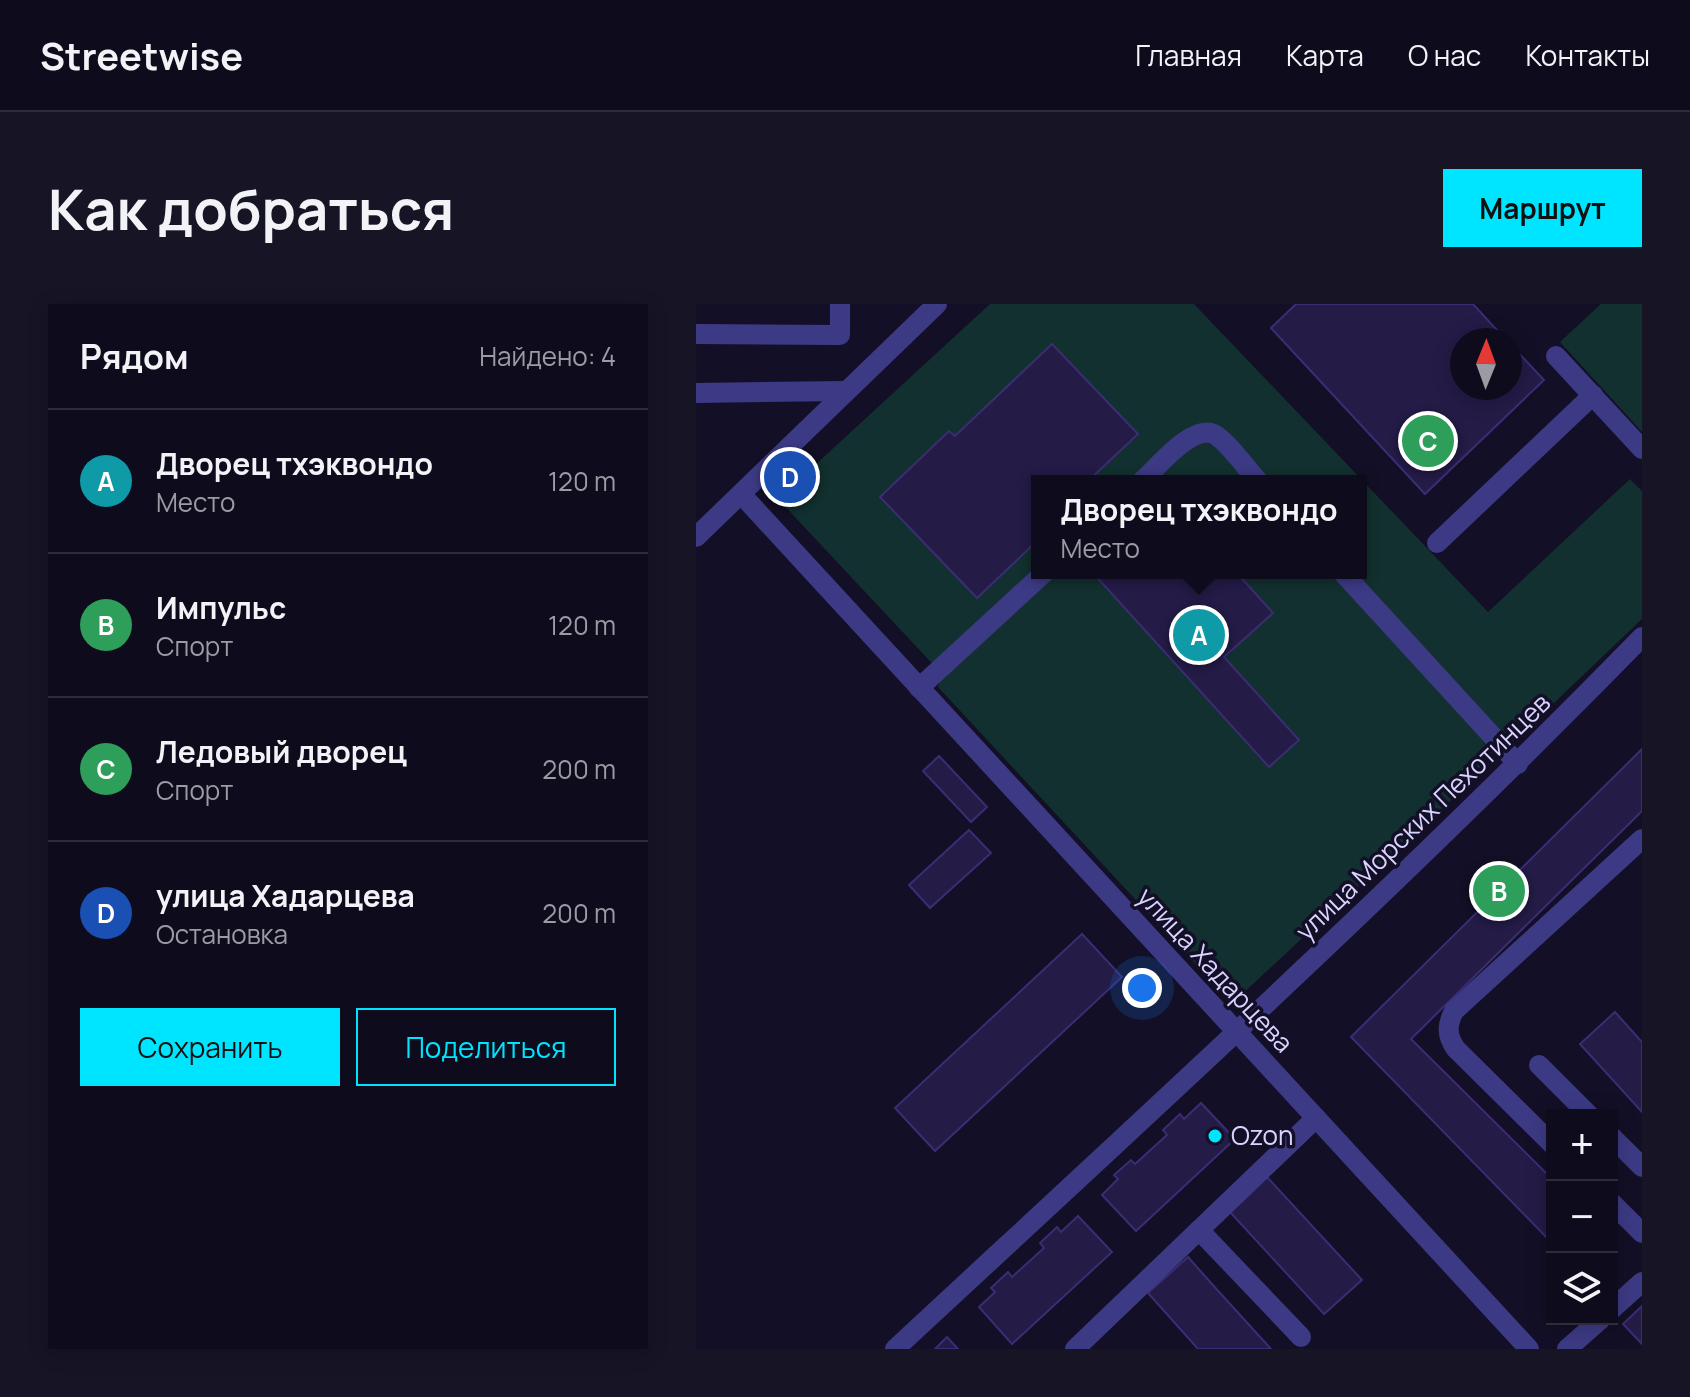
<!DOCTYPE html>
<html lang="ru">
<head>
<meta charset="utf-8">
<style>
	:root { --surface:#0e0b1c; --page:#171425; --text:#f1f3f6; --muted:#9b9ba3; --line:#2e2b3b; --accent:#00e5ff }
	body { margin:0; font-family:Manrope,sans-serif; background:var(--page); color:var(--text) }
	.controls { position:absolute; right:24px; bottom:24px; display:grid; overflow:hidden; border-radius:0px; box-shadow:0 4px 20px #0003 }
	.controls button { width:72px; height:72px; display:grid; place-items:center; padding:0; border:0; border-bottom:2px solid var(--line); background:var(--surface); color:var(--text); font:40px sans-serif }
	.compass { position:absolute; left:754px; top:24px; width:72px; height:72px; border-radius:50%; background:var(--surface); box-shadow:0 4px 20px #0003; rotate:1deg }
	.you { position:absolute; left:446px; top:684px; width:28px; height:28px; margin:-20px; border:6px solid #fff; border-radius:50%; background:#1a73e8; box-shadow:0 0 0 12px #1a73e833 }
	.badge { display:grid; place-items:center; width:52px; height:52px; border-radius:50%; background:var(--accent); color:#fff; font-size:26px; font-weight:700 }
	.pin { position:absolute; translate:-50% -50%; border:4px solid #fff; box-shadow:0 2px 8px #0006 }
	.popup { position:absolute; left:335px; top:171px; width:336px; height:104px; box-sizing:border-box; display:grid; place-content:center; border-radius:0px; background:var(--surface); filter:drop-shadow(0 2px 6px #0005); font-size:26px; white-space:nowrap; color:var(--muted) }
	.popup b { font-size:30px; color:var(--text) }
	.popup::after { content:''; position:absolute; left:50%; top:100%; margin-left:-16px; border:16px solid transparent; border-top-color:var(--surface) }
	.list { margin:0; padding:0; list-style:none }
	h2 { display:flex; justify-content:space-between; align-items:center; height:104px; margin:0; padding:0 32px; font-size:34px }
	h2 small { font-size:26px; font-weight:400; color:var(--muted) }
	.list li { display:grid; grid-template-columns:52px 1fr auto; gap:24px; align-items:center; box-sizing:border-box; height:144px; padding:0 32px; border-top:2px solid var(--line) }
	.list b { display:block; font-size:30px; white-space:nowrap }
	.list p { margin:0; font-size:26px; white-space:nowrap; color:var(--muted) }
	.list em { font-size:26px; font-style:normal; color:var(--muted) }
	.actions { display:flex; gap:16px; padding:24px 32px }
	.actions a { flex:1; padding:18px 0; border:2px solid var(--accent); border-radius:0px; text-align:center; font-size:28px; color:var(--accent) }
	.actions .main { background:var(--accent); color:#111 }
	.icon { flex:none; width:44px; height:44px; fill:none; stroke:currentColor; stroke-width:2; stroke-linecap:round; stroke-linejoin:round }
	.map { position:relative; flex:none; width:946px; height:1045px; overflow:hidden; border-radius:0px }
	header { display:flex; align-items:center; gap:48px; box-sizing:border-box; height:112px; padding:0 40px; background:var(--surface); border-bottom:2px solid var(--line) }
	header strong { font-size:38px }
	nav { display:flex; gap:44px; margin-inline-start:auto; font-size:28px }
	.intro { display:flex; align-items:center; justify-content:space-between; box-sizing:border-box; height:192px; padding:0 48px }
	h1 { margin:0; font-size:56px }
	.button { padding:20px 36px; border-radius:0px; background:var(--accent); color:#111; font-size:28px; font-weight:700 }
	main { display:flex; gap:48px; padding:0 48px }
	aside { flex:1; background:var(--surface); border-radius:0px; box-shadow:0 4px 20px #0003 }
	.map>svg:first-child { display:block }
	.green { fill:#12302f; fill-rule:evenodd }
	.building { fill:#241b47; stroke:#3b2d73; stroke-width:2 }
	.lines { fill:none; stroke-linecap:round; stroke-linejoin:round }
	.minor { stroke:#3d3a85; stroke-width:20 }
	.poi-dot { fill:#00e5ff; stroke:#130f26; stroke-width:3 }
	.labels { text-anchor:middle; stroke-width:7; stroke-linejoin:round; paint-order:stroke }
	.street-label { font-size:26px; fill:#d9d4ff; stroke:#130f26 }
	.poi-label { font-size:26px; fill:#d9d4ff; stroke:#130f26; text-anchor:start }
</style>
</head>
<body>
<header>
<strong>Streetwise</strong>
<nav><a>Главная</a><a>Карта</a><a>О нас</a><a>Контакты</a></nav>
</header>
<div class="intro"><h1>Как добраться</h1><a class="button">Маршрут</a></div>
<main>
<aside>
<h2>Рядом<small>Найдено: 4</small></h2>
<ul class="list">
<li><span class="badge" style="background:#0f9aa8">A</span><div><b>Дворец тхэквондо</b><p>Место</p></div><em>120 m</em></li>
<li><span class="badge" style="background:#2e9e5b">B</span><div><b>Импульс</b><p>Спорт</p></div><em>120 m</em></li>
<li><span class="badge" style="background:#2e9e5b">C</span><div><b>Ледовый дворец</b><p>Спорт</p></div><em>200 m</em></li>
<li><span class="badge" style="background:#1a4fb4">D</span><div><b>улица Хадарцева</b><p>Остановка</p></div><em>200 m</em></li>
</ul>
<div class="actions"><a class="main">Сохранить</a><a>Поделиться</a></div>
</aside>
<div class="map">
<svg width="946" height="1045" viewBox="0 0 946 1045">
	<rect width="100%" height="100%" fill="#130f26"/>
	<g class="green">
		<path d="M294,0H498L792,308L934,175L946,187V315L816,439L812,435L792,453L796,458L543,693H530L242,383L246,370L82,195ZM341,177H665V269H341Z"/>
		<polygon points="905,0 946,0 946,128 864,38"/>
	</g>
	<g class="building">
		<polygon points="600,0 777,0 810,36 766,36 766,84 814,84 814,40 848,76 729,190 575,24"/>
		<polygon points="356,40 442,130 392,177 341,177 341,237 281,294 184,193 253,127 259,132"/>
		<polygon points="397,269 541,269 577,309 528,353 603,436 573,463"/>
		<polygon points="946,445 946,507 715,735 856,875 856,939 655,733"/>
		<polygon points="243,452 291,503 275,518 227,467"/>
		<polygon points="273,526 295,549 234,604 213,581"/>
		<polygon points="386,630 426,673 239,847 199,804"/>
		<polygon points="919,708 946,738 946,808 884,740"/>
		<polygon points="505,799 539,835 440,927 406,891 422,875 418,871 435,856 439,860 471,831 467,826 484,810 488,815"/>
		<polygon points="571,873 666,976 628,1010 533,907"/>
		<polygon points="382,912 416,948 316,1040 283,1003 299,988 295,984 312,968 316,973 348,944 344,939 361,923 365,928"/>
		<polygon points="492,953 515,979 575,1045 502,1045 452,989"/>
		<polygon points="946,1002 946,1040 927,1020"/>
		<polygon points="251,1033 262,1045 239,1045"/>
	</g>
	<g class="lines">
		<g class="minor">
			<polyline points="0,30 144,31 144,0"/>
			<polyline points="860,52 946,145"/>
			<polyline points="0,89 148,87"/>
			<path d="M446,177C462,163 496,120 518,130C531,137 551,165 562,177"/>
			<polyline points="46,191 833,1045"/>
			<polyline points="0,233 241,0"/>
			<polyline points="741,239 897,91"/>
			<polyline points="647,269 822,460"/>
			<polyline points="223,384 348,269"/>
			<polyline points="843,761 893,811"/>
			<polyline points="916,833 946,863"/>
			<path d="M856,840L760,745C750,731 751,721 758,707L946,535"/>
			<polyline points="916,899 946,929"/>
			<polyline points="503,926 605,1033"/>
			<polyline points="916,1005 946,978"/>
			<path d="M199,1045C451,811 706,579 946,333"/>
			<polyline points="379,1045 620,814"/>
			<polyline points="871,1045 905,1015"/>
		</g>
	</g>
	<circle class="poi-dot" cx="519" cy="832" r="8"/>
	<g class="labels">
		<g class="street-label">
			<text transform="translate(727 513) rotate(-44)" y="9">улица Морских Пехотинцев</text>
			<text transform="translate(519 666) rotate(47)" y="9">улица Хадарцева</text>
		</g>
		<g class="poi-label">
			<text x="535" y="841">Ozon</text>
		</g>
	</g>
</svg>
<div class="controls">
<button>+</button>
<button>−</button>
<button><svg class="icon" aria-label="layers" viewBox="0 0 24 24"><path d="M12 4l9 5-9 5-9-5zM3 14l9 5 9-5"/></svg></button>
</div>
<svg class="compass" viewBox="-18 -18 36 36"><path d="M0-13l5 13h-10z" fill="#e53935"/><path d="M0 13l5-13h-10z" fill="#9b9ba3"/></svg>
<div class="you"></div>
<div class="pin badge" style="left:503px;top:331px;background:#0f9aa8">A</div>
<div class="popup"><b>Дворец тхэквондо</b>Место</div>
<div class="pin badge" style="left:803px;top:587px;background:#2e9e5b">B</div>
<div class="pin badge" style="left:732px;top:137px;background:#2e9e5b">C</div>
<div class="pin badge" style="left:94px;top:173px;background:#1a4fb4">D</div>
</div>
</main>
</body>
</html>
